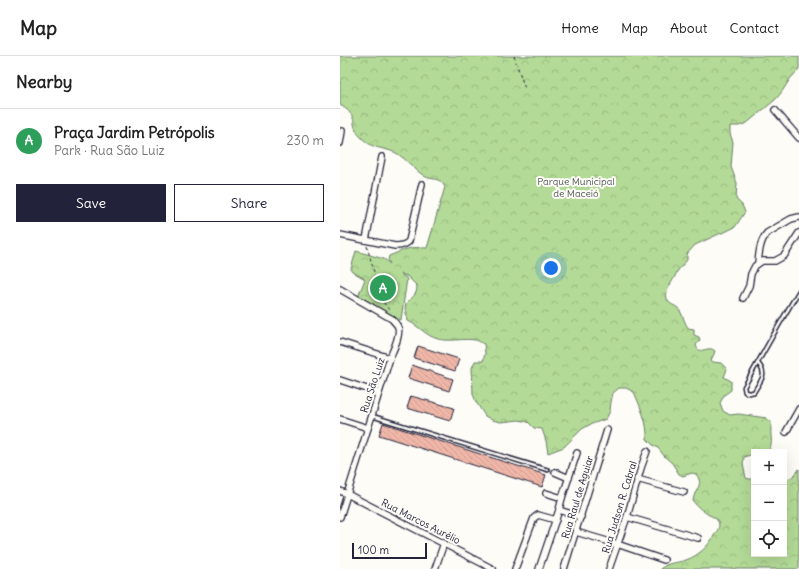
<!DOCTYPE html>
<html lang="en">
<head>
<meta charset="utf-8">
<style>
	:root { --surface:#fff; --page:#f6f6f6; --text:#222; --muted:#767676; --line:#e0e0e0; --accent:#22223b }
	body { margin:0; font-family:Delius,sans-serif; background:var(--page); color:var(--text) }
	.controls { position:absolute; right:12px; bottom:12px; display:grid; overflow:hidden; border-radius:0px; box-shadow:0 4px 16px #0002 }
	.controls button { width:36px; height:36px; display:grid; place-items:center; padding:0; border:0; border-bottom:1px solid var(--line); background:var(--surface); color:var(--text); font:20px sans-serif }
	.scale { position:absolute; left:12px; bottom:10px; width:75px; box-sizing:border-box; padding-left:4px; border:2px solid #22223b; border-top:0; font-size:11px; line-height:14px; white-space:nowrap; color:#22223b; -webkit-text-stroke:3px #fdfcf7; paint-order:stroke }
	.you { position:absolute; left:211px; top:212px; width:14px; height:14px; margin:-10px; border:3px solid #fff; border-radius:50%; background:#1a73e8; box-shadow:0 0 0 6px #1a73e833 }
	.badge { display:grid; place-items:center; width:26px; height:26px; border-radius:50%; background:var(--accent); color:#fff; font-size:13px; font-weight:700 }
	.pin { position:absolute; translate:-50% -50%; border:2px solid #fff; box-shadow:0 1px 4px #0006 }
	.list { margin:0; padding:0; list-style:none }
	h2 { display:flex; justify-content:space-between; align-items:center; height:52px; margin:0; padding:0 16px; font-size:17px }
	h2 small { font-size:13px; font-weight:400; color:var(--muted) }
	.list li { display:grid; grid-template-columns:26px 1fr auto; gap:12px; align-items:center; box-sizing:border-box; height:64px; padding:0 16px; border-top:1px solid var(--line) }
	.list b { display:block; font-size:15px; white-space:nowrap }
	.list p { margin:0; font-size:13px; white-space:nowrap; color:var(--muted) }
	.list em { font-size:13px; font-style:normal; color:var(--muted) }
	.actions { display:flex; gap:8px; padding:12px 16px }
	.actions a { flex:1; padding:9px 0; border:1px solid var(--accent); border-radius:0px; text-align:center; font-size:14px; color:var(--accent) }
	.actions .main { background:var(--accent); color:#fff }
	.icon { flex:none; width:22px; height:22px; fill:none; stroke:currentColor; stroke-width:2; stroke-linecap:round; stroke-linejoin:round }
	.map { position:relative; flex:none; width:459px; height:513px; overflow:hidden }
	header { display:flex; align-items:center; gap:24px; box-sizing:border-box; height:56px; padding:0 20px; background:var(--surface); border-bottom:1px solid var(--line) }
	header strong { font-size:19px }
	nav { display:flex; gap:22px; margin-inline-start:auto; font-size:14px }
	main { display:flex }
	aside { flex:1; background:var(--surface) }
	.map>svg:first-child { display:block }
	.forest { fill:url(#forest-crowns); stroke:#6a7e68 }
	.building { fill:url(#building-back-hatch); stroke:#22223b }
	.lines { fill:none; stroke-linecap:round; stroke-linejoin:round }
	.service-casing { stroke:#22223b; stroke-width:5.5 }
	.minor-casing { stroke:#22223b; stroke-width:8 }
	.path { stroke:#22223b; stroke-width:1; stroke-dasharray:3 3; stroke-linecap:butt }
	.service { stroke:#fdfcf7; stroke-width:2.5 }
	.minor { stroke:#fdfcf7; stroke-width:5.5 }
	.labels { text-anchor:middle; stroke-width:4; stroke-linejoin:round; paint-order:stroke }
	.park-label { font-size:10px; fill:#4e5956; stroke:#fdfcf7 }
	.street-label { font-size:10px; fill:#22223b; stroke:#fdfcf7 }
</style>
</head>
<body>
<header>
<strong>Map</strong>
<nav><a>Home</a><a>Map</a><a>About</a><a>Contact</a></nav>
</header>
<main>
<aside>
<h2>Nearby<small></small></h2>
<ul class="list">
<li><span class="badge" style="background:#2e9e5b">A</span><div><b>Praça Jardim Petrópolis</b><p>Park · Rua São Luiz</p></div><em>230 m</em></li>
</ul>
<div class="actions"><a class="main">Save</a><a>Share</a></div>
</aside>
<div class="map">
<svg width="459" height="513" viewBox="0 0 459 513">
	<defs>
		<pattern id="forest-crowns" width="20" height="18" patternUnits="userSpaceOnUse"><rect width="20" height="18" fill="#b3da96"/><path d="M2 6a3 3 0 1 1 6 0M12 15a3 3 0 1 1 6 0" fill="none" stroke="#9abb82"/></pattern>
		<pattern id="building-back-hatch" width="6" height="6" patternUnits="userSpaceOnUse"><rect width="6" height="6" fill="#f0b7a8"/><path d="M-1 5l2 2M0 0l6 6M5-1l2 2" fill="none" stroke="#ce9d92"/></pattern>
	</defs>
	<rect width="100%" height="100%" fill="#fdfcf7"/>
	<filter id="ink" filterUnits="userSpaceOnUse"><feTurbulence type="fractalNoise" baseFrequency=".025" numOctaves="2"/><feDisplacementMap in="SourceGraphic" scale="8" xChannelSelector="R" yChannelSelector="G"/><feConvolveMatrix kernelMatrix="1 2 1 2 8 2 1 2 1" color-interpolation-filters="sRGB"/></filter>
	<g filter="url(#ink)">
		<path class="forest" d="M0,0H459V13L450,23L441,37L435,44L407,67L399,70H390V78L393,86L391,111L397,127L396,143L402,149L405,156L395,171L387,175L379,178L355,189L347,198V204C344,208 339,212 337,216C336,217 335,221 334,222C331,228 323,237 328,245C330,249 335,249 338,252C343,258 344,266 348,272L354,273V279L359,281L360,284L356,289C359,301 368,288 375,295L374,298L371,304L373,306L381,307L387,313L384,321L391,325V334L384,339L380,347L383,355L390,359L398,358L427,362L431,366C431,368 431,370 431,373C430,382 434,386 428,396H414V399H410L404,401L403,408L406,422L409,423H414V498H444V421L447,423C452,422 456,418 459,413V513H320C330,505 335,508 346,504C358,500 369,490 375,478C378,474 381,469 377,464C375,462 372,460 369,459C363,455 357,451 353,445C354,433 365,430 356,418L352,417L343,420L339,418L332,407L325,401L318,392L313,389L307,383C308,367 300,350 294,336L286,332H279L273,337L271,346L270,355L266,363L249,369L242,373L224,391L208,397L206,385L202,373L194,372L188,366L179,364L161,366L152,364L145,360L136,346L133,338L132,312L135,305H143L145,297L144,288C141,287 138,284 135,284C125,282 109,286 98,283C86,280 79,270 68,265L65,253L66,247C72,241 77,240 77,230L68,221L60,217L67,223L61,264L49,259L18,241L25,223L13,216L11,213L16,195L44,203L50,208L48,204L49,200C54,198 65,193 71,192C76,191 82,192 87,192L105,131C99,120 93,125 84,120C75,114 67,104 58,98C49,93 39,93 31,89C23,84 16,78 14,68C14,66 14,64 13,62C11,56 5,52 0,49Z"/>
		<g class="building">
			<polygon points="78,290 119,303 115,315 74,302"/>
			<polygon points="72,309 113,323 109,335 68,322"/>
			<polygon points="71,340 114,352 110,365 67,352"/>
			<polygon points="43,367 206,419 202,431 39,379"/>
		</g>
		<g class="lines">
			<g class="service-casing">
				<g id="service">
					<path d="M418,307C428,320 421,323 414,336L409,337L405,336L404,331C422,299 440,266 459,235"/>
					<polyline points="32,360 208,414"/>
				</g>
			</g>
			<g class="minor-casing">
				<g id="minor">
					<polyline points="435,54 459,82"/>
					<polyline points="0,87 2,75"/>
					<path d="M0,179L55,190C60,190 66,189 69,185L82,128"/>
					<polyline points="26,184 42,101"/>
					<path d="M418,207C419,197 420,185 427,177L451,163L459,161"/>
					<path d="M0,233L52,263C54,266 57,268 58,271C61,279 53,294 50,302L0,461"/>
					<polyline points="403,242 409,230 411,218 415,210 422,205 435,205 444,200 459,177"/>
					<polyline points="0,286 50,302"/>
					<polyline points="0,324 39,337"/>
					<polyline points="0,363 28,372"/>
					<polyline points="446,376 459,353"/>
					<polyline points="215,416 229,422"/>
					<polyline points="297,423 344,436"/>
					<polyline points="0,435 7,438 153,513"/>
					<polyline points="206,437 222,442"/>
					<polyline points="219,454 241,461"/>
					<polyline points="287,461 358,482"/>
					<polyline points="236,476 277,488 324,504"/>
					<polyline points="95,513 104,487"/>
					<polyline points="175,513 194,462 198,459 216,464"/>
					<polyline points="199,513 219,454 222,442 237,397"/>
					<polyline points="224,513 267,374"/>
					<polyline points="269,513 287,461 301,412 307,395"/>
				</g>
			</g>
			<g class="path">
				<polyline points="174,0 185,33"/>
				<polyline points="27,190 34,216 37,238 50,255"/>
			</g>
			<use href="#service" class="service"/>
			<use href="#minor" class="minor"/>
		</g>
	</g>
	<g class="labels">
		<g class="park-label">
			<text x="236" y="129">Parque Municipal<tspan x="236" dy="12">de Maceió</tspan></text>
		</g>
		<g class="street-label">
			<text transform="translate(32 329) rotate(-72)" y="4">Rua São Luiz</text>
			<text transform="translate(237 441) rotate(-73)" y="4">Rua Raul de Aguiar</text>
			<text transform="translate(279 451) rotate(-73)" y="4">Rua Judson R. Cabral</text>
			<text transform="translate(81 465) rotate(27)" y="4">Rua Marcos Aurélio</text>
		</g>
	</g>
</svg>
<div class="controls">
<button>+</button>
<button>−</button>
<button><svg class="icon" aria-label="locate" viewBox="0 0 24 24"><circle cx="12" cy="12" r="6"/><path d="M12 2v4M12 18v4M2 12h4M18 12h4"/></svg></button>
</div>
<div class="scale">100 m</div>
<div class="you"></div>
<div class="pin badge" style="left:43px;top:232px;background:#2e9e5b">A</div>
</div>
</main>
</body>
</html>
